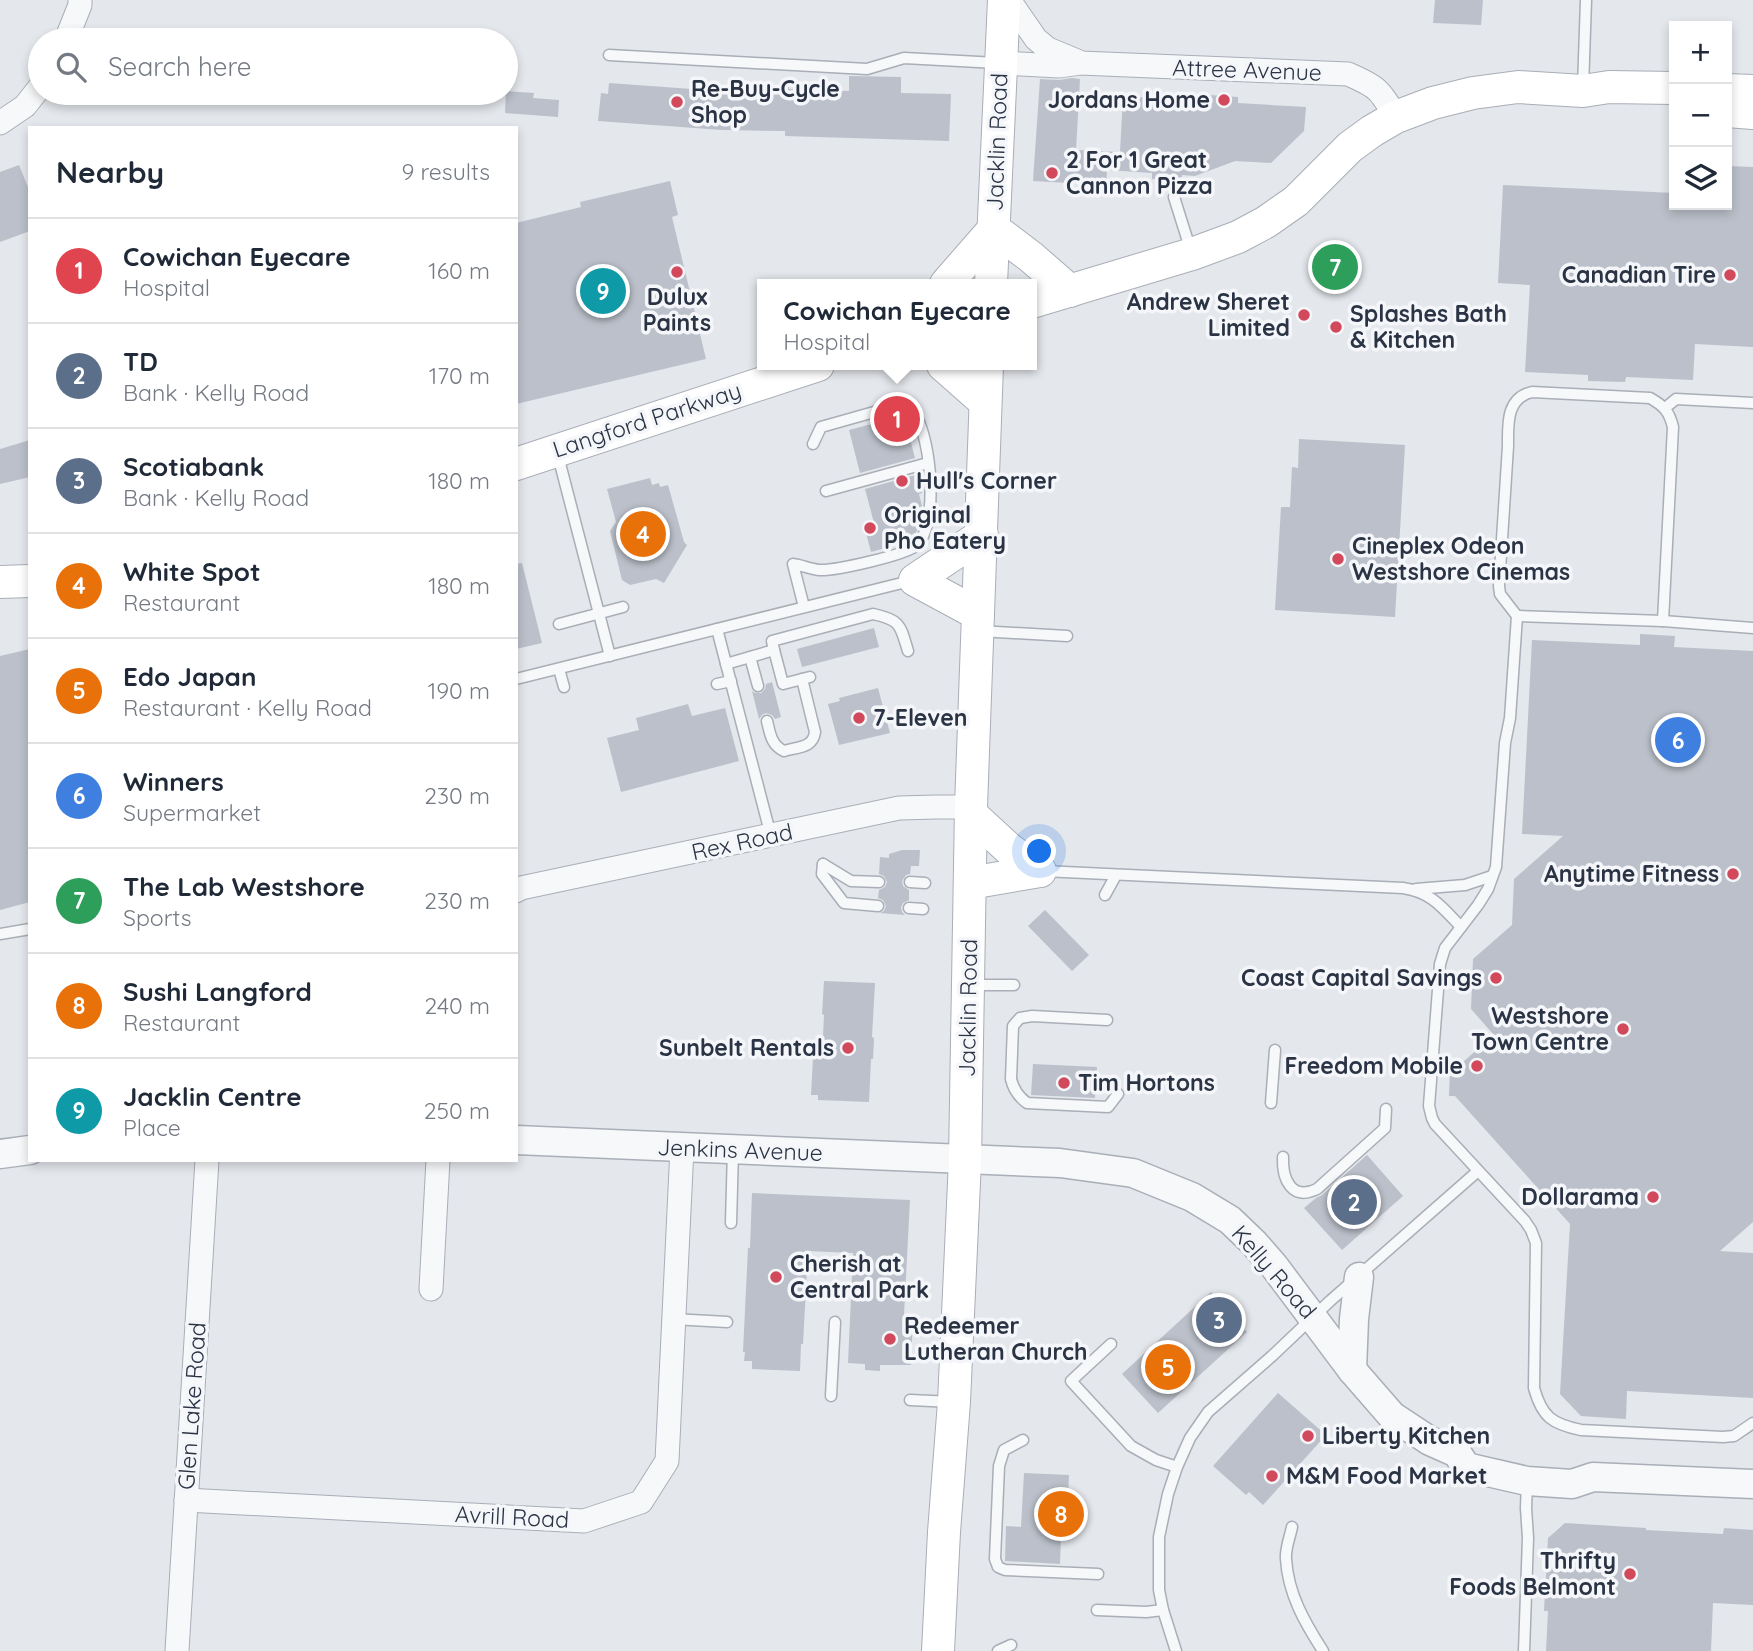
<!DOCTYPE html>
<html lang="en">
<head>
<meta charset="utf-8">
<style>
	:root { --surface:#fff; --page:#f2f2f3; --text:#1f2937; --muted:#747a83; --line:#e0e1e3; --accent:#d1495b }
	body { margin:0; font-family:Quicksand,sans-serif; background:var(--page); color:var(--text) }
	.controls { position:absolute; right:21px; top:21px; display:grid; overflow:hidden; border-radius:0px; box-shadow:0 4px 10px #0003 }
	.controls button { width:63px; height:63px; display:grid; place-items:center; padding:0; border:0; border-bottom:2px solid var(--line); background:var(--surface); color:var(--text); font:35px sans-serif }
	.you { position:absolute; left:1040px; top:852px; width:24px; height:24px; margin:-18px; border:5px solid #fff; border-radius:50%; background:#1a73e8; box-shadow:0 0 0 10px #1a73e833 }
	.badge { display:grid; place-items:center; width:46px; height:46px; border-radius:50%; background:var(--accent); color:#fff; font-size:23px; font-weight:700 }
	.pin { position:absolute; translate:-50% -50%; border:4px solid #fff; box-shadow:0 2px 7px #0006 }
	.popup { position:absolute; left:757px; top:279px; width:280px; height:91px; box-sizing:border-box; display:grid; place-content:center; border-radius:0px; background:var(--surface); filter:drop-shadow(0 2px 5px #0005); font-size:23px; white-space:nowrap; color:var(--muted) }
	.popup b { font-size:26px; color:var(--text) }
	.popup::after { content:''; position:absolute; left:50%; top:100%; margin-left:-14px; border:14px solid transparent; border-top-color:var(--surface) }
	.list { margin:0; padding:0; list-style:none }
	h2 { display:flex; justify-content:space-between; align-items:center; height:91px; margin:0; padding:0 28px; font-size:30px }
	h2 small { font-size:23px; font-weight:400; color:var(--muted) }
	.list li { display:grid; grid-template-columns:46px 1fr auto; gap:21px; align-items:center; box-sizing:border-box; height:105px; padding:0 28px; border-top:2px solid var(--line) }
	.list b { display:block; font-size:26px; white-space:nowrap }
	.list p { margin:0; font-size:23px; white-space:nowrap; color:var(--muted) }
	.list em { font-size:23px; font-style:normal; color:var(--muted) }
	.icon { flex:none; width:38px; height:38px; fill:none; stroke:currentColor; stroke-width:2; stroke-linecap:round; stroke-linejoin:round }
	.map { position:relative; flex:none; width:1753px; height:1651px; overflow:hidden }
	.search { position:absolute; background:var(--surface); box-shadow:0 4px 10px #0003; left:28px; top:28px; width:490px; height:77px; display:flex; align-items:center; gap:18px; box-sizing:border-box; padding:0 24px; border-radius:38px; color:var(--muted); font-size:26px }
	.panel { position:absolute; background:var(--surface); box-shadow:0 4px 10px #0003; left:28px; top:126px; width:490px; height:1036px; border-radius:0px }
	.map>svg:first-child { display:block }
	.building { fill:#bbc0ca }
	.lines { fill:none; stroke-linecap:round; stroke-linejoin:round }
	.service-casing { stroke:#a9aeb7; stroke-width:13 }
	.minor-casing { stroke:#a9aeb7; stroke-width:25 }
	.tertiary-casing { stroke:#a9aeb7; stroke-width:31 }
	.secondary-casing { stroke:#a9aeb7; stroke-width:34 }
	.service { stroke:#f7f8fa; stroke-width:10 }
	.minor { stroke:#f7f8fa; stroke-width:23 }
	.tertiary { stroke:#f7f8fa; stroke-width:28 }
	.secondary { stroke:#fff; stroke-width:32 }
	.poi-dot { fill:#d1495b; stroke:#f4f6f9; stroke-width:2.5 }
	.labels { text-anchor:middle; stroke-width:7; stroke-linejoin:round; paint-order:stroke }
	.street-label { font-size:23px; fill:#2b3445; stroke:#f4f6f9 }
	.poi-label { font-size:23px; font-weight:bold; fill:#2b3445; stroke:#f4f6f9; text-anchor:start }
</style>
</head>
<body>
<div class="map">
<svg width="1753" height="1651" viewBox="0 0 1753 1651">
	<rect width="100%" height="100%" fill="#e4e7ec"/>
	<g class="building">
		<polygon points="1435,0 1483,0 1481,25 1433,23"/>
		<polygon points="849,76 901,77 901,93 951,94 949,141 785,136 785,131 722,130 598,121 601,93 608,94 609,83 747,93 747,86 789,87 789,89 849,91"/>
		<polygon points="1072,78 1080,79 1076,150 1120,152 1123,96 1209,101 1209,95 1238,97 1238,103 1306,107 1304,131 1271,163 1235,161 1195,176 1182,175 1181,181 1152,179 1152,173 1107,170 1106,185 1033,181 1040,79 1059,80"/>
		<polygon points="506,91 534,93 533,98 559,100 558,117 505,113"/>
		<polygon points="19,165 30,192 30,231 0,242 0,172"/>
		<polygon points="1727,166 1753,167 1753,347 1695,344 1693,380 1626,377 1625,382 1588,381 1588,375 1525,372 1530,285 1498,283 1503,185 1674,193 1674,205 1727,205"/>
		<polygon points="670,181 678,215 672,217 706,359 516,404 516,223 581,207 580,202"/>
		<polygon points="902,414 907,417 910,422 912,430 908,431 915,458 860,473 849,430 894,418 893,417"/>
		<polygon points="1299,439 1405,445 1395,617 1275,610 1281,507 1290,507 1292,467 1298,468"/>
		<polygon points="30,440 30,477 0,484 0,449"/>
		<polygon points="919,474 922,485 922,493 919,494 922,506 917,531 911,539 907,542 871,552 864,525 874,523 865,489"/>
		<polygon points="650,478 652,485 659,483 660,487 668,485 684,542 687,545 664,583 656,579 630,585 622,580 610,531 616,522 607,489"/>
		<polygon points="522,563 542,643 516,649 516,564"/>
		<polygon points="874,628 879,647 802,667 797,649"/>
		<polygon points="1640,634 1675,636 1674,647 1753,651 1753,1222 1720,1251 1753,1253 1753,1398 1627,1391 1626,1419 1581,1416 1560,1394 1570,1224 1455,1096 1449,1096 1450,1068 1456,1068 1494,1035 1471,1009 1473,959 1512,925 1514,879 1563,836 1522,834 1532,640 1640,645"/>
		<polygon points="30,649 30,902 0,910 0,656"/>
		<polygon points="772,682 781,717 775,719 772,715 766,713 762,715 759,719 752,691 755,693 761,693 765,689 766,684"/>
		<polygon points="878,688 890,733 839,745 828,704 840,701 839,698"/>
		<polygon points="688,704 692,716 725,708 739,761 621,792 607,738 639,730 636,718"/>
		<polygon points="902,850 920,850 919,866 911,866 910,874 906,875 902,881 903,886 909,890 909,900 903,903 901,907 902,912 905,915 880,913 884,911 886,906 883,900 878,898 879,890 885,887 887,882 884,876 879,874 880,857 889,858 889,854"/>
		<polygon points="1045,910 1089,955 1072,971 1028,926"/>
		<polygon points="824,981 875,983 872,1037 874,1038 873,1059 871,1059 869,1102 818,1100 818,1095 811,1095 813,1058 822,1058 824,1015 822,1014"/>
		<polygon points="1033,1064 1097,1067 1095,1098 1031,1095"/>
		<polygon points="1367,1155 1403,1196 1342,1250 1304,1208 1316,1198 1322,1195"/>
		<polygon points="752,1193 910,1200 904,1315 913,1316 911,1365 880,1365 880,1371 865,1370 865,1364 848,1363 853,1253 808,1251 803,1344 801,1344 800,1371 752,1369 752,1361 744,1361 745,1352 743,1352 748,1248 750,1248"/>
		<polygon points="1211,1292 1247,1332 1158,1413 1122,1374"/>
		<polygon points="1278,1393 1326,1435 1263,1505 1249,1492 1246,1495 1213,1466"/>
		<polygon points="1024,1473 1069,1475 1066,1537 1061,1536 1060,1564 1005,1561 1006,1526 1021,1527"/>
		<polygon points="1565,1523 1646,1528 1646,1530 1723,1534 1724,1528 1753,1530 1753,1605 1713,1603 1711,1651 1546,1651 1548,1611 1544,1611 1548,1538"/>
	</g>
	<g class="lines">
		<g class="service-casing">
			<g id="service">
				<polyline points="609,55 867,69 904,58 997,63"/>
				<polyline points="1583,88 1586,0"/>
				<polyline points="1174,197 1191,251"/>
				<polyline points="1665,408 1676,399 1753,403"/>
				<polyline points="557,452 610,656"/>
				<polyline points="826,491 928,463"/>
				<path d="M804,607L793,564C801,565 810,569 819,570C834,571 907,555 917,545C939,523 931,441 916,416C912,408 906,407 899,405L821,427L813,444"/>
				<polyline points="1517,616 1663,621 1753,628"/>
				<path d="M1663,621L1673,427C1669,411 1664,406 1650,398L1532,392C1506,398 1508,424 1508,446L1499,586L1500,594L1517,616L1510,718L1505,743L1496,867L1488,889L1478,905L1445,948L1440,964L1429,1106L1432,1118L1435,1124L1525,1221L1531,1230L1536,1243L1534,1388C1542,1417 1552,1424 1581,1430L1723,1437L1734,1436L1753,1423"/>
				<polyline points="559,624 623,607"/>
				<polyline points="717,629 771,836"/>
				<polyline points="979,631 1067,636"/>
				<polyline points="774,650 783,684 810,677"/>
				<polyline points="750,657 758,686"/>
				<path d="M726,664L774,650L772,641L873,614C901,620 900,625 908,651"/>
				<polyline points="559,669 564,687"/>
				<polyline points="516,679 914,580"/>
				<polyline points="717,684 731,681"/>
				<path d="M767,721C770,733 771,745 784,751C798,747 813,748 815,732L802,679"/>
				<polyline points="823,864 822,874 844,903 878,906"/>
				<polyline points="823,864 851,881 879,882"/>
				<path d="M1043,871L1403,888C1431,892 1442,907 1461,927"/>
				<polyline points="910,882 925,883"/>
				<polyline points="1416,889 1465,885 1492,876"/>
				<polyline points="1105,895 1116,875"/>
				<polyline points="909,908 923,909"/>
				<polyline points="0,934 30,929"/>
				<polyline points="971,985 1014,985"/>
				<path d="M1107,1020L1032,1016L1020,1018L1013,1026L1011,1079C1013,1088 1019,1097 1027,1103L1108,1107L1118,1094"/>
				<polyline points="1271,1103 1275,1050"/>
				<path d="M1283,1157C1282,1180 1292,1201 1317,1189L1385,1128L1386,1109"/>
				<polyline points="731,1223 733,1150"/>
				<polyline points="673,1319 727,1322"/>
				<polyline points="1111,1344 1071,1381 1131,1446 1156,1460 1177,1467"/>
				<polyline points="831,1396 835,1322"/>
				<polyline points="910,1400 953,1402"/>
				<polyline points="1023,1440 1004,1450 999,1466 995,1559 998,1567 1005,1570 1098,1574"/>
				<path d="M1292,1527C1290,1537 1285,1549 1286,1559C1288,1594 1305,1623 1323,1651"/>
				<polyline points="1097,1610 1146,1612 1163,1610"/>
				<polyline points="998,1651 1011,1645"/>
				<polyline points="1176,1651 1163,1610 1159,1590 1159,1537 1168,1494 1177,1467 1190,1438 1208,1412 1272,1356 1330,1301 1478,1171"/>
				<polyline points="1524,1651 1528,1538 1526,1508 1527,1482"/>
			</g>
		</g>
		<g class="minor-casing">
			<g id="minor">
				<polyline points="1009,0 1036,39 1048,49 1077,61"/>
				<polyline points="66,40 80,5 80,0"/>
				<path d="M1000,63L1059,66L1080,63L1348,74C1378,87 1379,89 1396,117"/>
				<polyline points="0,123 25,106 40,87"/>
				<polyline points="516,891 521,888 899,808 936,807 971,807"/>
				<polyline points="431,1289 438,1160"/>
				<polyline points="186,1500 584,1521 641,1502 667,1461 682,1148"/>
				<polyline points="177,1651 207,1160"/>
			</g>
		</g>
		<g class="tertiary-casing">
			<g id="tertiary">
				<polyline points="516,1140 1060,1163 1133,1173 1192,1197 1230,1220 1254,1243 1274,1266 1352,1370 1392,1416 1430,1441 1457,1453 1466,1467 1527,1481 1572,1484 1593,1477 1753,1484"/>
				<polyline points="0,1154 30,1150"/>
				<polyline points="1352,1370 1354,1319 1359,1277"/>
			</g>
		</g>
		<g class="secondary-casing">
			<g id="secondary">
				<polyline points="1727,90 1753,91"/>
				<polyline points="1727,111 1753,113"/>
				<polyline points="994,229 1031,257 1070,291"/>
				<polyline points="946,284 994,229"/>
				<polyline points="991,284 1004,0"/>
				<polyline points="1032,302 1192,254 1238,237 1266,222 1296,201 1350,147 1372,131 1396,117 1433,103 1473,93 1518,87 1583,91 1609,87 1674,88"/>
				<polyline points="943,365 985,402"/>
				<polyline points="516,464 818,365"/>
				<polyline points="0,582 30,581"/>
				<polyline points="978,614 915,580 982,535"/>
				<polyline points="971,814 1009,849 1040,871"/>
				<polyline points="970,883 1040,871"/>
				<polyline points="938,1651 944,1532 954,1402 965,1160 971,807 987,365"/>
			</g>
		</g>
		<use href="#service" class="service"/>
		<use href="#minor" class="minor"/>
		<use href="#tertiary" class="tertiary"/>
		<use href="#secondary" class="secondary"/>
	</g>
	<g class="poi-dot">
		<circle cx="1224" cy="100" r="7"/>
		<circle cx="677" cy="102" r="7"/>
		<circle cx="1052" cy="173" r="7"/>
		<circle cx="677" cy="272" r="7"/>
		<circle cx="1730" cy="275" r="7"/>
		<circle cx="1304" cy="315" r="7"/>
		<circle cx="1336" cy="327" r="7"/>
		<circle cx="902" cy="481" r="7"/>
		<circle cx="870" cy="528" r="7"/>
		<circle cx="1338" cy="559" r="7"/>
		<circle cx="859" cy="718" r="7"/>
		<circle cx="1733" cy="874" r="7"/>
		<circle cx="1496" cy="978" r="7"/>
		<circle cx="1623" cy="1029" r="7"/>
		<circle cx="848" cy="1048" r="7"/>
		<circle cx="1477" cy="1066" r="7"/>
		<circle cx="1064" cy="1083" r="7"/>
		<circle cx="1653" cy="1197" r="7"/>
		<circle cx="776" cy="1277" r="7"/>
		<circle cx="890" cy="1339" r="7"/>
		<circle cx="1308" cy="1436" r="7"/>
		<circle cx="1272" cy="1476" r="7"/>
		<circle cx="1630" cy="1574" r="7"/>
	</g>
	<g class="labels">
		<g class="street-label">
			<text transform="translate(1247 70) rotate(2)" y="8">Attree Avenue</text>
			<text transform="translate(997 142) rotate(-88)" y="8">Jacklin Road</text>
			<text transform="translate(647 420) rotate(-18)" y="8">Langford Parkway</text>
			<text transform="translate(742 842) rotate(-12)" y="8">Rex Road</text>
			<text transform="translate(968 1008) rotate(-89)" y="8">Jacklin Road</text>
			<text transform="translate(740 1150) rotate(2)" y="8">Jenkins Avenue</text>
			<text transform="translate(1274 1272) rotate(49)" y="8">Kelly Road</text>
			<text transform="translate(192 1406) rotate(-86)" y="8">Glen Lake Road</text>
			<text transform="translate(512 1517) rotate(3)" y="8">Avrill Road</text>
		</g>
		<g class="poi-label">
			<text x="691" y="97">Re-Buy-Cycle<tspan x="691" dy="26">Shop</tspan></text>
			<text x="1210" y="108" text-anchor="end">Jordans Home</text>
			<text x="1066" y="168">2 For 1 Great<tspan x="1066" dy="26">Cannon Pizza</tspan></text>
			<text x="1716" y="283" text-anchor="end">Canadian Tire</text>
			<text x="677" y="305" text-anchor="middle">Dulux<tspan x="677" dy="26">Paints</tspan></text>
			<text x="1290" y="310" text-anchor="end">Andrew Sheret<tspan x="1290" dy="26">Limited</tspan></text>
			<text x="1350" y="322">Splashes Bath<tspan x="1350" dy="26">&amp; Kitchen</tspan></text>
			<text x="916" y="489">Hull's Corner</text>
			<text x="884" y="523">Original<tspan x="884" dy="26">Pho Eatery</tspan></text>
			<text x="1352" y="554">Cineplex Odeon<tspan x="1352" dy="26">Westshore Cinemas</tspan></text>
			<text x="873" y="726">7-Eleven</text>
			<text x="1719" y="882" text-anchor="end">Anytime Fitness</text>
			<text x="1482" y="986" text-anchor="end">Coast Capital Savings</text>
			<text x="1609" y="1024" text-anchor="end">Westshore<tspan x="1609" dy="26">Town Centre</tspan></text>
			<text x="834" y="1056" text-anchor="end">Sunbelt Rentals</text>
			<text x="1463" y="1074" text-anchor="end">Freedom Mobile</text>
			<text x="1078" y="1091">Tim Hortons</text>
			<text x="1639" y="1205" text-anchor="end">Dollarama</text>
			<text x="790" y="1272">Cherish at<tspan x="790" dy="26">Central Park</tspan></text>
			<text x="904" y="1334">Redeemer<tspan x="904" dy="26">Lutheran Church</tspan></text>
			<text x="1322" y="1444">Liberty Kitchen</text>
			<text x="1286" y="1484">M&amp;M Food Market</text>
			<text x="1616" y="1569" text-anchor="end">Thrifty<tspan x="1616" dy="26">Foods Belmont</tspan></text>
		</g>
	</g>
</svg>
<div class="controls">
<button>+</button>
<button>−</button>
<button><svg class="icon" aria-label="layers" viewBox="0 0 24 24"><path d="M12 4l9 5-9 5-9-5zM3 14l9 5 9-5"/></svg></button>
</div>
<div class="you"></div>
<div class="pin badge" style="left:897px;top:419px;background:#e0444e">1</div>
<div class="popup"><b>Cowichan Eyecare</b>Hospital</div>
<div class="pin badge" style="left:1354px;top:1202px;background:#5c6f8a">2</div>
<div class="pin badge" style="left:1219px;top:1320px;background:#5c6f8a">3</div>
<div class="pin badge" style="left:643px;top:534px;background:#e8710a">4</div>
<div class="pin badge" style="left:1168px;top:1367px;background:#e8710a">5</div>
<div class="pin badge" style="left:1678px;top:740px;background:#3f7fe0">6</div>
<div class="pin badge" style="left:1335px;top:267px;background:#2e9e5b">7</div>
<div class="pin badge" style="left:1061px;top:1514px;background:#e8710a">8</div>
<div class="pin badge" style="left:603px;top:291px;background:#0f9aa8">9</div>
<div class="search"><svg class="icon" aria-label="search" viewBox="0 0 24 24"><circle cx="10" cy="10" r="6"/><path d="M15 15l6 6"/></svg>Search here</div>
<section class="panel">
<h2>Nearby<small>9 results</small></h2>
<ul class="list">
<li><span class="badge" style="background:#e0444e">1</span><div><b>Cowichan Eyecare</b><p>Hospital</p></div><em>160 m</em></li>
<li><span class="badge" style="background:#5c6f8a">2</span><div><b>TD</b><p>Bank · Kelly Road</p></div><em>170 m</em></li>
<li><span class="badge" style="background:#5c6f8a">3</span><div><b>Scotiabank</b><p>Bank · Kelly Road</p></div><em>180 m</em></li>
<li><span class="badge" style="background:#e8710a">4</span><div><b>White Spot</b><p>Restaurant</p></div><em>180 m</em></li>
<li><span class="badge" style="background:#e8710a">5</span><div><b>Edo Japan</b><p>Restaurant · Kelly Road</p></div><em>190 m</em></li>
<li><span class="badge" style="background:#3f7fe0">6</span><div><b>Winners</b><p>Supermarket</p></div><em>230 m</em></li>
<li><span class="badge" style="background:#2e9e5b">7</span><div><b>The Lab Westshore</b><p>Sports</p></div><em>230 m</em></li>
<li><span class="badge" style="background:#e8710a">8</span><div><b>Sushi Langford</b><p>Restaurant</p></div><em>240 m</em></li>
<li><span class="badge" style="background:#0f9aa8">9</span><div><b>Jacklin Centre</b><p>Place</p></div><em>250 m</em></li>
</ul>
</section>
</div>
</body>
</html>
